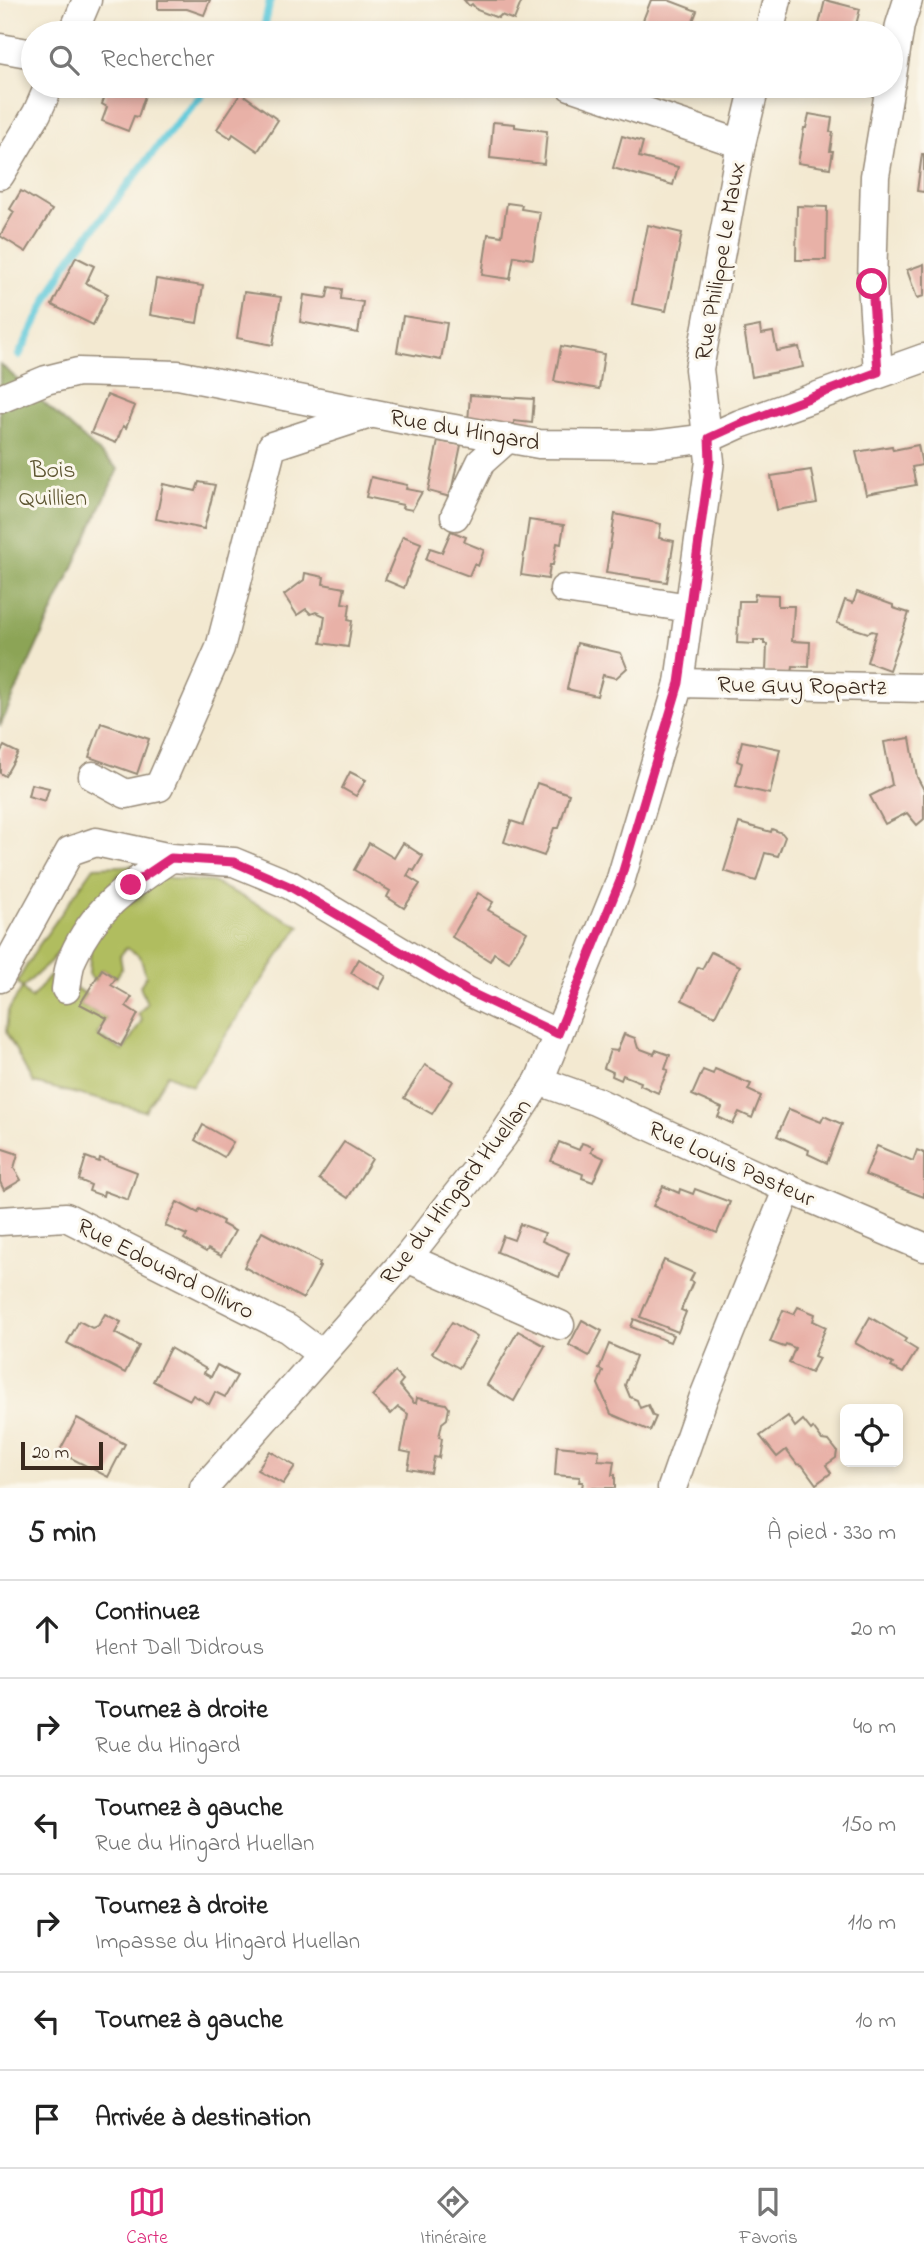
<!DOCTYPE html>
<html lang="fr">
<head>
<meta charset="utf-8">
<style>
	:root { --surface:#fff; --page:#f2f2f2; --text:#222; --muted:#767676; --line:#e0e0e0; --accent:#db2777 }
	body { margin:0; font-family:"Indie Flower",sans-serif; background:var(--page); color:var(--text) }
	.controls { position:absolute; right:21px; bottom:21px; display:grid; overflow:hidden; border-radius:10px; box-shadow:0 4px 10px #0003 }
	.controls button { width:63px; height:63px; display:grid; place-items:center; padding:0; border:0; border-bottom:2px solid var(--line); background:var(--surface); color:var(--text); font:35px sans-serif }
	.scale { position:absolute; left:21px; bottom:18px; width:82px; box-sizing:border-box; padding-left:7px; border:4px solid #3b2a1e; border-top:0; font-size:19px; line-height:24px; white-space:nowrap; color:#3b2a1e; -webkit-text-stroke:5px #fbf7ec; paint-order:stroke }
	.stop { position:absolute; width:21px; height:21px; margin:-16px; border:5px solid #db2777; border-radius:50%; background:#fff }
	.stop.end { background:#db2777; border-color:#fff; box-shadow:0 2px 7px #0008 }
	.list { margin:0; padding:0; list-style:none }
	h2 { display:flex; justify-content:space-between; align-items:center; height:91px; margin:0; padding:0 28px; font-size:30px }
	h2 small { font-size:23px; font-weight:400; color:var(--muted) }
	.list li { display:grid; grid-template-columns:46px 1fr auto; gap:21px; align-items:center; box-sizing:border-box; height:98px; padding:0 28px; border-top:2px solid var(--line) }
	.list b { display:block; font-size:26px; white-space:nowrap }
	.list p { margin:0; font-size:23px; white-space:nowrap; color:var(--muted) }
	.list em { font-size:23px; font-style:normal; color:var(--muted) }
	.icon { flex:none; width:38px; height:38px; fill:none; stroke:currentColor; stroke-width:2; stroke-linecap:round; stroke-linejoin:round }
	.map { position:relative; flex:none; width:924px; height:1488px; overflow:hidden }
	.search { position:absolute; background:var(--surface); box-shadow:0 4px 10px #0003; left:21px; right:21px; top:21px; height:77px; display:flex; align-items:center; gap:18px; box-sizing:border-box; padding:0 24px; border-radius:38px; color:var(--muted); font-size:26px }
	.sheet { height:679px; background:var(--surface) }
	nav { display:flex; justify-content:space-around; align-items:center; box-sizing:border-box; height:98px; border-top:2px solid var(--line); background:var(--surface); font-size:19px; color:var(--muted) }
	nav a { display:grid; justify-items:center; gap:4px }
	nav .on { color:var(--accent) }
	.map>svg:first-child { display:block }
	.green { fill:#b0bd5f; stroke:#76743e; stroke-width:2 }
	.forest { fill:#8ca456; stroke:#64673a; stroke-width:2 }
	.lines { fill:none; stroke-linecap:round; stroke-linejoin:round }
	.stream { stroke:#5fc9da; stroke-width:8 }
	.building { fill:#e8b1a7 }
	.minor-casing { stroke:#978a78; stroke-width:31 }
	.minor { stroke:#fff; stroke-width:28 }
	.route { stroke:#db2777; stroke-width:9 }
	.labels { text-anchor:middle; stroke-width:6; stroke-linejoin:round; paint-order:stroke }
	.street-label { font-size:24px; fill:#3b2a1e; stroke:#fbf7ec }
	.park-label { font-size:24px; fill:#5e5632; stroke:#fbf7ec }
</style>
</head>
<body>
<div class="map">
<svg width="924" height="1488" viewBox="0 0 924 1488">
	<rect width="100%" height="100%" fill="#fbf7ec"/>
	<filter id="ink" filterUnits="userSpaceOnUse"><feTurbulence type="fractalNoise" baseFrequency=".0143" numOctaves="2"/><feDisplacementMap in="SourceGraphic" scale="14" xChannelSelector="R" yChannelSelector="G"/><feConvolveMatrix kernelMatrix="1 2 1 2 8 2 1 2 1" color-interpolation-filters="sRGB"/></filter>
	<filter id="wash" filterUnits="userSpaceOnUse"><feTurbulence type="fractalNoise" baseFrequency=".00686" numOctaves="4" result="noise"/><feDisplacementMap in="SourceGraphic" scale="28" xChannelSelector="R" yChannelSelector="G"/><feGaussianBlur stdDeviation="1.57" result="paint"/><feColorMatrix in="noise" values="0 0 0 0 0 0 0 0 0 0 0 0 0 0 0 0 0 1.4 0 .05"/><feComposite in="paint" operator="in"/></filter>
	<g filter="url(#wash)">
		<rect width="100%" height="100%" fill="#f3e9d1"/>
		<path class="green" d="M142,865L108,895L49,963L22,988L31,999L50,976C62,984 74,986 86,994L80,1004L107,1018L97,1035L123,1051L142,1020L138,1014L147,1004L140,986L146,976L140,956L126,948L120,956L122,968L116,978L102,969L94,981L89,974L91,945L103,923L164,876L173,879L213,882L300,926L283,949L192,1086L168,1074L145,1111L33,1083L6,1032L8,1011L22,988L17,982L37,948L94,867Z"/>
		<polygon class="forest" points="0,364 118,469 0,726"/>
		<g class="lines">
			<g class="stream">
				<polyline points="263,33 270,0"/>
				<polyline points="19,355 66,264 167,135 209,86"/>
			</g>
		</g>
		<g id="blocks">
			<g class="building">
				<polygon points="158,0 210,0 204,15 187,9 158,9"/>
				<polygon points="464,0 522,0 514,20 501,15 498,18 477,10 472,4 469,6"/>
				<polygon points="651,0 668,0 697,11 688,33 638,33"/>
				<polygon points="825,0 860,9 854,33 817,33"/>
				<polygon points="116,86 148,86 138,117 134,116 128,131 102,121 107,107 102,104 107,91 113,93"/>
				<polygon points="241,93 278,120 258,151 233,134 231,138 217,129"/>
				<polygon points="809,114 832,118 830,132 833,132 830,151 833,151 830,168 798,163 804,128 806,128"/>
				<polygon points="493,122 515,124 515,127 547,131 544,164 490,158"/>
				<polygon points="622,136 643,142 639,157 678,167 673,185 613,168"/>
				<polygon points="922,154 924,154 924,192 917,191"/>
				<polygon points="21,191 52,210 26,252 0,236 14,212 10,209"/>
				<polygon points="507,203 522,205 521,209 540,212 533,259 514,256 510,279 482,275 488,234 502,236"/>
				<polygon points="797,206 827,207 826,260 796,260"/>
				<polygon points="648,225 682,233 666,311 632,304"/>
				<polygon points="76,257 94,266 86,283 108,294 93,325 52,305"/>
				<polygon points="924,264 924,296 917,298 907,270"/>
				<polygon points="156,279 203,286 197,323 150,315"/>
				<polygon points="329,287 342,289 341,299 363,302 358,333 300,322 304,295 325,298 327,297"/>
				<polygon points="244,292 281,297 273,345 237,338"/>
				<polygon points="403,316 447,323 441,360 397,352"/>
				<polygon points="760,326 761,334 773,332 777,351 799,347 803,367 752,377 744,329"/>
				<polygon points="561,346 604,354 599,389 554,381"/>
				<polygon points="107,395 135,406 126,428 123,426 116,443 91,433"/>
				<polygon points="470,395 534,399 532,423 514,421 514,425 468,422"/>
				<polygon points="438,441 461,445 450,497 428,491"/>
				<polygon points="918,445 922,465 912,467 916,485 866,494 856,452 892,446 893,450"/>
				<polygon points="811,470 817,503 777,510 771,476"/>
				<polygon points="371,477 407,485 406,489 422,492 412,510 402,508 403,505 366,497"/>
				<polygon points="199,482 215,485 204,529 156,519 163,484 196,491"/>
				<polygon points="615,514 661,524 659,538 674,541 667,582 606,573"/>
				<polygon points="529,520 564,525 561,544 557,543 553,565 550,565 548,579 521,575"/>
				<polygon points="451,531 466,537 464,542 484,550 478,566 474,564 469,576 426,560 430,548 442,552"/>
				<polygon points="403,536 421,543 404,588 385,580"/>
				<polygon points="305,573 324,577 323,584 345,588 342,603 350,604 348,620 352,621 348,647 321,643 325,616 316,612 311,614 306,609 297,615 284,595 304,580"/>
				<polygon points="857,592 893,605 893,608 909,613 889,670 867,662 876,632 872,631 868,633 837,623 845,600 853,603"/>
				<polygon points="755,594 778,595 778,606 794,606 792,641 810,642 809,667 793,666 792,675 766,673 767,644 764,644 764,640 754,640 754,644 737,643 739,601 754,601"/>
				<polygon points="577,643 621,653 627,668 616,678 603,675 597,696 567,689"/>
				<polygon points="101,723 149,739 137,774 89,757"/>
				<polygon points="910,738 917,777 924,790 924,819 917,825 907,813 885,824 870,796 892,785 884,742"/>
				<polygon points="742,741 780,749 770,794 736,786 742,763 737,761"/>
				<polygon points="4,746 18,753 5,776 0,773 0,753"/>
				<polygon points="350,772 366,780 356,796 342,788"/>
				<polygon points="537,783 569,794 559,828 554,828 544,856 504,842 511,821 523,825"/>
				<polygon points="31,784 49,788 45,801 28,796"/>
				<polygon points="739,823 771,832 772,829 782,833 785,837 778,856 765,853 756,881 724,871"/>
				<polygon points="369,843 394,858 403,843 423,856 414,871 411,869 407,876 420,884 404,908 387,897 390,891 354,870"/>
				<polygon points="478,893 493,902 488,910 527,932 509,962 494,953 490,961 452,937"/>
				<polygon points="711,952 740,966 715,1016 682,1000 698,967 702,969"/>
				<polygon points="359,959 386,976 379,989 351,973"/>
				<polygon points="102,969 116,978 111,985 132,997 126,1006 138,1014 121,1046 99,1032 107,1018 80,1004"/>
				<polygon points="624,1034 635,1038 638,1048 654,1054 656,1050 670,1055 665,1069 668,1070 658,1093 640,1085 641,1082 623,1075 621,1080 612,1076 613,1072 604,1068 610,1050 617,1051"/>
				<polygon points="425,1065 453,1081 432,1114 404,1098"/>
				<polygon points="715,1069 751,1084 748,1090 761,1096 752,1118 739,1112 733,1124 718,1117 722,1108 692,1095 703,1070 713,1074"/>
				<polygon points="789,1109 821,1122 824,1116 842,1124 827,1163 808,1154 809,1150 777,1136"/>
				<polygon points="203,1125 233,1142 224,1157 195,1140"/>
				<polygon points="344,1142 372,1159 348,1198 319,1179"/>
				<polygon points="559,1142 579,1150 582,1143 593,1147 591,1152 604,1158 593,1182 582,1178 583,1174 551,1161"/>
				<polygon points="877,1146 913,1161 917,1150 924,1153 924,1197 865,1175"/>
				<polygon points="0,1148 18,1154 14,1168 21,1180 4,1190 0,1182"/>
				<polygon points="86,1157 99,1162 100,1158 137,1172 128,1200 104,1191 103,1196 89,1191 91,1185 79,1180"/>
				<polygon points="663,1186 679,1193 680,1189 693,1194 695,1189 730,1202 717,1233 653,1206"/>
				<polygon points="177,1202 198,1213 200,1209 223,1221 222,1224 235,1231 221,1256 208,1249 206,1252 184,1239 187,1235 165,1226"/>
				<polygon points="520,1224 545,1233 542,1241 569,1253 559,1277 497,1252 503,1236 514,1240"/>
				<polygon points="262,1232 320,1263 318,1267 320,1267 303,1299 244,1267"/>
				<polygon points="664,1260 694,1273 690,1281 693,1282 681,1310 686,1312 678,1332 640,1317"/>
				<polygon points="798,1307 815,1314 813,1321 826,1327 814,1356 819,1358 811,1373 789,1363 795,1348 786,1344 784,1347 770,1342 783,1310 794,1314"/>
				<polygon points="105,1314 121,1322 115,1333 139,1346 125,1373 67,1343 79,1321 92,1328 98,1326"/>
				<polygon points="870,1317 906,1339 904,1342 917,1350 903,1373 891,1367 893,1364 855,1343"/>
				<polygon points="634,1319 673,1335 670,1342 631,1327"/>
				<polygon points="582,1320 602,1331 589,1356 569,1345"/>
				<polygon points="452,1322 477,1337 459,1368 432,1353"/>
				<polygon points="518,1331 545,1346 514,1401 487,1385"/>
				<polygon points="609,1344 636,1356 625,1385 630,1397 637,1400 640,1408 648,1405 653,1416 656,1417 650,1431 611,1414 598,1384 603,1371 599,1369"/>
				<polygon points="170,1348 206,1369 204,1373 211,1377 217,1365 237,1376 225,1397 215,1392 209,1404 193,1395 190,1400 153,1381"/>
				<polygon points="395,1372 403,1380 399,1385 414,1403 416,1403 417,1398 446,1404 449,1408 447,1419 442,1423 439,1437 442,1438 439,1458 434,1457 431,1473 408,1469 411,1453 401,1451 408,1414 398,1407 391,1414 372,1396"/>
				<polygon points="788,1416 795,1427 803,1420 811,1430 813,1428 822,1440 829,1441 837,1451 836,1458 826,1465 831,1473 816,1484 802,1465 797,1464 786,1450 777,1457 760,1436"/>
				<polygon points="77,1418 125,1444 108,1477 59,1452"/>
				<polygon points="557,1446 599,1450 598,1460 614,1461 612,1475 615,1475 615,1488 582,1488 583,1482 579,1482 580,1477 555,1475"/>
				<polygon points="270,1451 295,1466 283,1484 257,1470"/>
			</g>
		</g>
	</g>
	<g filter="url(#ink)">
		<use href="#blocks" fill-opacity="0" stroke="#978a78" stroke-width="2"/>
		<g class="lines">
			<g class="minor-casing">
				<g id="minor">
					<polyline points="73,33 87,0"/>
					<polyline points="769,33 777,0"/>
					<polyline points="0,48 33,54"/>
					<polyline points="891,82 900,25 908,0"/>
					<polyline points="570,86 741,144"/>
					<polyline points="0,175 37,113 49,86"/>
					<polyline points="878,372 872,284 875,176 890,86"/>
					<polyline points="0,399 46,380 78,372 178,375 426,424 539,444 653,445 709,438 740,424 924,358"/>
					<polyline points="455,516 481,462 508,438"/>
					<polyline points="564,589 690,608"/>
					<polyline points="679,683 924,688"/>
					<polyline points="93,776 126,794 159,787 220,648 272,446 370,414"/>
					<polyline points="0,978 70,851 96,842 171,858 234,862 290,885 467,991 558,1034"/>
					<path d="M66,989C68,979 68,966 73,957C94,908 129,886 171,858"/>
					<polyline points="539,1081 595,1101 756,1175 924,1247"/>
					<polyline points="0,1221 66,1217 288,1329 321,1354"/>
					<polyline points="407,1258 560,1325"/>
					<polyline points="204,1488 407,1258 503,1136 539,1081 620,882 679,683 710,461 699,369 741,144 755,86"/>
					<polyline points="672,1488 703,1399 788,1188"/>
				</g>
			</g>
			<use href="#minor" class="minor"/>
		</g>
	</g>
	<g class="lines" filter="url(#ink)">
		<polyline class="route" points="131,885 171,858 234,862 289,886 467,991 558,1034 620,881 679,683 710,461 709,438 740,424 878,372 872,284"/>
	</g>
	<g class="labels">
		<g class="street-label">
			<text transform="translate(719 261) rotate(-80)" y="8">Rue Philippe Le Maux</text>
			<text transform="translate(465 429) rotate(10)" y="8">Rue du Hingard</text>
			<text transform="translate(802 685) rotate(1)" y="8">Rue Guy Ropartz</text>
			<text transform="translate(732 1163) rotate(24)" y="8">Rue Louis Pasteur</text>
			<text transform="translate(455 1191) rotate(-52)" y="8">Rue du Hingard Huellan</text>
			<text transform="translate(166 1268) rotate(27)" y="8">Rue Edouard Ollivro</text>
		</g>
		<g class="park-label">
			<text x="53" y="477">Bois<tspan x="53" dy="28">Quillien</tspan></text>
		</g>
	</g>
</svg>
<div class="controls">
<button><svg class="icon" aria-label="locate" viewBox="0 0 24 24"><circle cx="12" cy="12" r="6"/><path d="M12 2v4M12 18v4M2 12h4M18 12h4"/></svg></button>
</div>
<div class="scale">20 m</div>
<div class="stop" style="left:872px;top:284px"></div>
<div class="stop end" style="left:131px;top:885px"></div>
<div class="search"><svg class="icon" aria-label="search" viewBox="0 0 24 24"><circle cx="10" cy="10" r="6"/><path d="M15 15l6 6"/></svg>Rechercher</div>
</div>
<section class="sheet">
<h2>5 min<small>À pied · 330 m</small></h2>
<ul class="list">
<li><svg class="icon" aria-label="ahead" viewBox="0 0 24 24"><path d="M12 20V5M6 11l6-6 6 6"/></svg><div><b>Continuez</b><p>Hent Dall Didrous</p></div><em>20 m</em></li>
<li><svg class="icon" aria-label="right" viewBox="0 0 24 24"><path d="M7 20v-9h11M14 6l5 5-5 5"/></svg><div><b>Tournez à droite</b><p>Rue du Hingard</p></div><em>40 m</em></li>
<li><svg class="icon" aria-label="left" viewBox="0 0 24 24"><path d="M17 20v-9H6M10 6l-5 5 5 5"/></svg><div><b>Tournez à gauche</b><p>Rue du Hingard Huellan</p></div><em>150 m</em></li>
<li><svg class="icon" aria-label="right" viewBox="0 0 24 24"><path d="M7 20v-9h11M14 6l5 5-5 5"/></svg><div><b>Tournez à droite</b><p>Impasse du Hingard Huellan</p></div><em>110 m</em></li>
<li><svg class="icon" aria-label="left" viewBox="0 0 24 24"><path d="M17 20v-9H6M10 6l-5 5 5 5"/></svg><div><b>Tournez à gauche</b></div><em>10 m</em></li>
<li><svg class="icon" aria-label="arrive" viewBox="0 0 24 24"><path d="M6 21V4h12l-3 4 3 4H6"/></svg><div><b>Arrivée à destination</b></div></li>
</ul>
</section>
<nav>
<a class="on"><svg class="icon" aria-label="map" viewBox="0 0 24 24"><path d="M3 6l6-2 6 2 6-2v14l-6 2-6-2-6 2zM9 4v14M15 6v14"/></svg>Carte</a>
<a><svg class="icon" aria-label="directions" viewBox="0 0 24 24"><path d="M12 3l9 9-9 9-9-9zM9 14v-3h6M13 9l2 2-2 2"/></svg>Itinéraire</a>
<a><svg class="icon" aria-label="saved" viewBox="0 0 24 24"><path d="M7 4h10v16l-5-4-5 4z"/></svg>Favoris</a>
</nav>
</body>
</html>
